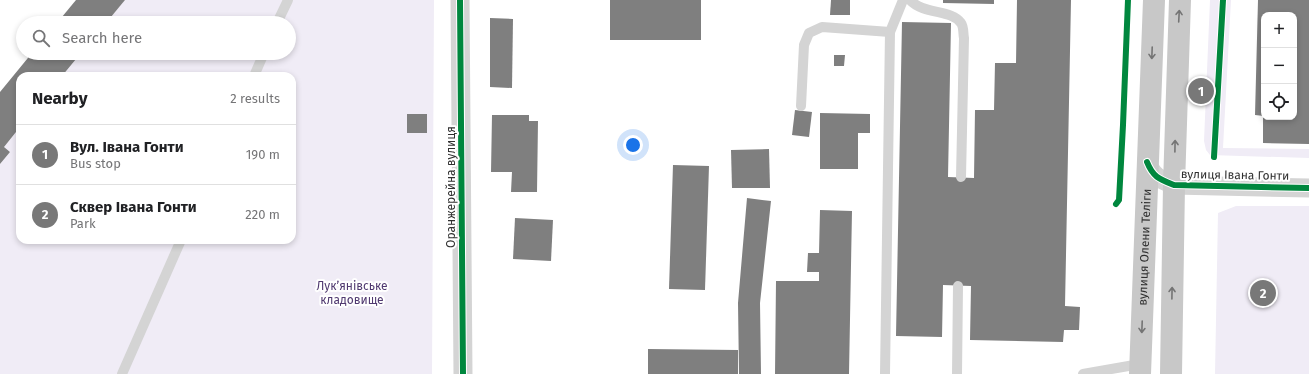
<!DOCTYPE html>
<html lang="en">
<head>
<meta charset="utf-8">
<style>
	:root { --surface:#fff; --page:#f6f6f6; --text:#202124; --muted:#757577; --line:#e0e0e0; --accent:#787878 }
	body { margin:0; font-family:"Fira Sans",sans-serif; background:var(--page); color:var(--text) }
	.controls { position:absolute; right:12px; top:12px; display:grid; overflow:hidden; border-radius:8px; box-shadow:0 2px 6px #0003 }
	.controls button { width:36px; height:36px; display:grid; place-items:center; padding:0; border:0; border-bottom:1px solid var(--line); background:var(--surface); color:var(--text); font:20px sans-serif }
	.you { position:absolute; left:633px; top:145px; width:14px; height:14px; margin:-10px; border:3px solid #fff; border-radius:50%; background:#1a73e8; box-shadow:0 0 0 6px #1a73e833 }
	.badge { display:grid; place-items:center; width:26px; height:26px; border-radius:50%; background:var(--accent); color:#fff; font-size:13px; font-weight:700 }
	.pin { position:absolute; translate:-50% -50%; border:2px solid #fff; box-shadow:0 1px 4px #0006 }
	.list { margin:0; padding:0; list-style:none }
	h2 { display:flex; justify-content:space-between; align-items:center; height:52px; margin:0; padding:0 16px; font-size:17px }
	h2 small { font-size:13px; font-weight:400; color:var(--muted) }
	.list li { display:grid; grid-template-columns:26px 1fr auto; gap:12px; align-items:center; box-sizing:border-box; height:60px; padding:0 16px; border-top:1px solid var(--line) }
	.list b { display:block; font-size:15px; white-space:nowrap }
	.list p { margin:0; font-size:13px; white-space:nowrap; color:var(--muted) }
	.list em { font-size:13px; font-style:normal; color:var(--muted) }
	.icon { flex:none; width:22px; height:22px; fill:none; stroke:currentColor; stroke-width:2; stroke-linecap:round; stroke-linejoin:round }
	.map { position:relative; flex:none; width:1309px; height:374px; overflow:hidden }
	.search { position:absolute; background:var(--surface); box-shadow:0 2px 6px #0003; left:16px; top:16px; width:280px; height:44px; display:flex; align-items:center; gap:10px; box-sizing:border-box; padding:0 14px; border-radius:22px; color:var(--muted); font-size:15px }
	.panel { position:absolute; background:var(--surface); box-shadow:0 2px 6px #0003; left:16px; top:72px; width:280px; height:172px; border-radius:12px }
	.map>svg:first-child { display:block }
	.green { fill:#f0ecf6 }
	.building { fill:#7f7f7f }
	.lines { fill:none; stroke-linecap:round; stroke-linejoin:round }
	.lane { stroke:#d4d4d4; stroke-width:10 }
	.street { stroke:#d4d4d4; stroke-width:19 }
	.primary { stroke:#c8c8c8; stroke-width:22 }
	.cycleway-casing { stroke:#fff; stroke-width:8 }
	.cycleway { stroke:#00873e; stroke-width:6 }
	.oneway { stroke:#747474 }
	.labels { text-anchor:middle; stroke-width:4; stroke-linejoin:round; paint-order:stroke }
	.street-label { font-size:12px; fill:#303030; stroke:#fff }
	.park-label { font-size:12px; fill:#503970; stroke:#fff }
</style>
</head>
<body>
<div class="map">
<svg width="1309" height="374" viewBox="0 0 1309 374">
	<rect width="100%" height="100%" fill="#fff"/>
	<g class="green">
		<polygon points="125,0 434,0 432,374 0,374 0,164 10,152 4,147 20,127 20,240 292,240 292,76 62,76 81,53 289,53 289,23 106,23"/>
		<polygon points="1210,0 1231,0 1223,148 1309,149 1309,158 1210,155 1206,150 1204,141"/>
		<polygon points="1236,206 1309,206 1309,374 1215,374 1218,213"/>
	</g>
	<g class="building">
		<polygon points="76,0 125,0 106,23 57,23"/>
		<rect x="610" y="0" width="91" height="40"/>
		<polygon points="831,0 850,0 850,15 830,15"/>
		<polygon points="943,0 994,0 994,4 943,3"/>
		<polygon points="1017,0 1071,0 1065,306 1080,307 1079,330 1064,330 1063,342 970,340 971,286 943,285 942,337 896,336 902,22 951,23 948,177 974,178 975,110 994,110 995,63 1016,63"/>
		<polygon points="1258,0 1309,0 1309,144 1263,143 1263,117 1294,117 1294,15 1264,15 1264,116 1255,115"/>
		<polygon points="490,18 513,19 512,88 490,87"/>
		<polygon points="32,53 81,53 62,76 20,76 20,127 4,147 10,152 0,164 0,92"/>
		<polygon points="834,55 845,55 844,66 834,66"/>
		<polygon points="795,110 812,112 809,137 792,135"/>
		<polygon points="820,113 870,114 870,133 858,133 858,169 820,169"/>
		<rect x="407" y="114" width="20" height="19"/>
		<polygon points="492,115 529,115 529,121 538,121 537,192 511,192 512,172 491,172"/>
		<polygon points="769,149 770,188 732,188 731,150"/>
		<polygon points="673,165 709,166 705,290 669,289"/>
		<polygon points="747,198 771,201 760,303 761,374 739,374 738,303"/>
		<polygon points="820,210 852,211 849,374 775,374 776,281 819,281 819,272 807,272 808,253 819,253"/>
		<polygon points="515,218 553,220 551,261 513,259"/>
		<polygon points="648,349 738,350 738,374 648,374"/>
	</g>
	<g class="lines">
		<g class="lane">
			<path d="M910,0C924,15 951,9 961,23C964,27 963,34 964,38L961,177"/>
			<polyline points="277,23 288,0"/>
			<polyline points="254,76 264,53"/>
			<polyline points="801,106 804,45 809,33 822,27 890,32 903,0"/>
			<polyline points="122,374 181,240"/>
			<polyline points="885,374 890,32"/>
			<polyline points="957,374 958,286"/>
			<polyline points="1083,374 1140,364"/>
		</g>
		<g class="street">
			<polyline points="460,0 463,374"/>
			<path d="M1147,162C1153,177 1159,179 1174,185L1309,188"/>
		</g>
		<g class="primary">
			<path id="s1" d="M1140,374L1154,0"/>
			<polyline points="1171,374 1174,185 1180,0"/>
		</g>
		<g class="cycleway-casing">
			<g id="cycleway">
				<polyline points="460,0 463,374"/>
				<polyline points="1214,157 1223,0"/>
				<path d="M1147,162C1153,177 1159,179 1174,185L1309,188"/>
				<polyline points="1116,204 1119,200 1123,125 1128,0"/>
			</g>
		</g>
		<use href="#cycleway" class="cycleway"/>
	</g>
	<defs><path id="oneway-shaft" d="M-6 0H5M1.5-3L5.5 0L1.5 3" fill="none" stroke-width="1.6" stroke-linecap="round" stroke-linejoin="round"/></defs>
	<g class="oneway">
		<use href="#oneway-shaft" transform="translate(1179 16) rotate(-87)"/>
		<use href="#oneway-shaft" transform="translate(1152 53) rotate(92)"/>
		<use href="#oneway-shaft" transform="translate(1175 146) rotate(-89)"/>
		<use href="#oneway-shaft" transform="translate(1172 293) rotate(-89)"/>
		<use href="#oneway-shaft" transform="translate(1142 327) rotate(92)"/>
	</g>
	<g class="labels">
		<g class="street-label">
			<text transform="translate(1235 175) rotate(1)" y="4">вулиця Івана Гонти</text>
			<text transform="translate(451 187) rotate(-90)" y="4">Оранжерейна вулиця</text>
			<text dy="4" stroke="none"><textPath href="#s1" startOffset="127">вулиця Олени Теліги</textPath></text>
		</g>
		<g class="park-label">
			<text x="352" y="290">Лукʼянівське<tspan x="352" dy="14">кладовище</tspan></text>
		</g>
	</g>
</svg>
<div class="controls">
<button>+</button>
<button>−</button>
<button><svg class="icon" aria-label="locate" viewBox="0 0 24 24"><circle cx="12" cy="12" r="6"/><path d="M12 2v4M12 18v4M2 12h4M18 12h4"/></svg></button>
</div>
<div class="you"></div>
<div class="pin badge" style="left:1201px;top:91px">1</div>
<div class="pin badge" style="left:1263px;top:293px">2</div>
<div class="search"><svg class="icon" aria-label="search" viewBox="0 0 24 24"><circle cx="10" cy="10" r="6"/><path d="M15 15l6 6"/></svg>Search here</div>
<section class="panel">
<h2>Nearby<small>2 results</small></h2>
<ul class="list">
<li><span class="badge">1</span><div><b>Вул. Івана Гонти</b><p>Bus stop</p></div><em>190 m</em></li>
<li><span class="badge">2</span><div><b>Сквер Івана Гонти</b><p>Park</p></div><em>220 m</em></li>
</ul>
</section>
</div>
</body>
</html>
